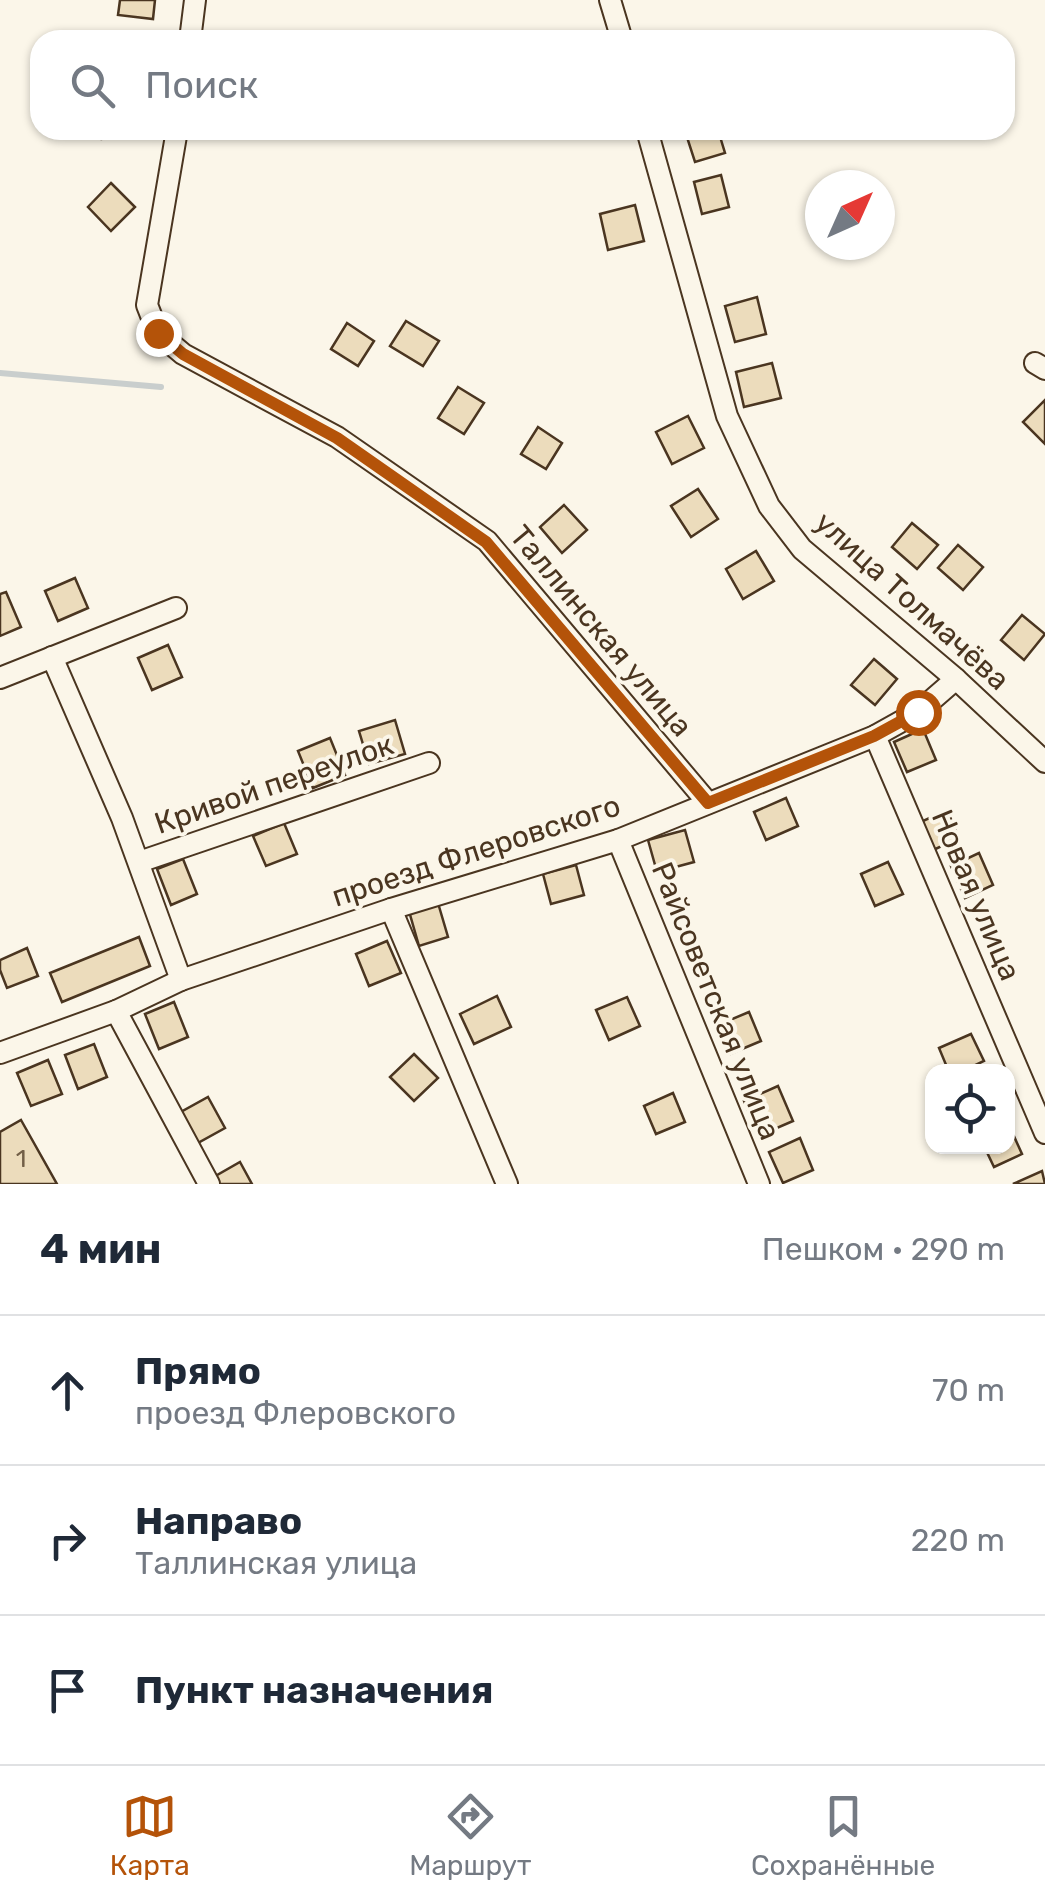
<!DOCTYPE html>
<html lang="ru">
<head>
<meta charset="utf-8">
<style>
	:root { --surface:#fff; --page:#f6f6f7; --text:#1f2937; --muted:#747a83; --line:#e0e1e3; --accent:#b45309 }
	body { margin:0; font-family:Rubik,sans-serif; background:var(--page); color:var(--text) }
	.controls { position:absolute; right:30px; bottom:30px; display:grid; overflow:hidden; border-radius:20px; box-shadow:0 2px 8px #0004 }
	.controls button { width:90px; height:90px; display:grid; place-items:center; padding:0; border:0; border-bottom:2px solid var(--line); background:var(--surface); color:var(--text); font:50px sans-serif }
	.compass { position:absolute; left:805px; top:170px; width:90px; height:90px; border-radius:50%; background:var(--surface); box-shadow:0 2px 8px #0004; rotate:45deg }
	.stop { position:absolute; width:30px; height:30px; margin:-22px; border:8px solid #b45309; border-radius:50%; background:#fff }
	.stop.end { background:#b45309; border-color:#fff; box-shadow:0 2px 10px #0008 }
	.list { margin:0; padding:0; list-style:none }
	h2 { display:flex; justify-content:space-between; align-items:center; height:130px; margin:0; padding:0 40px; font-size:42px }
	h2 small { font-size:32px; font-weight:400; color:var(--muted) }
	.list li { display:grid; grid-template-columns:65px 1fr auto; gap:30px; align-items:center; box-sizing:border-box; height:150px; padding:0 40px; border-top:2px solid var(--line) }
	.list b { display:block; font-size:38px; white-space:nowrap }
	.list p { margin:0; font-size:32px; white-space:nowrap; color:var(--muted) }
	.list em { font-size:32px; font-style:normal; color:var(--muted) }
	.icon { flex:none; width:55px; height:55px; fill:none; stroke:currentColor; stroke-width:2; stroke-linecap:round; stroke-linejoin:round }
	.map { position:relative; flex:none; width:1045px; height:1184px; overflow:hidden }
	.search { position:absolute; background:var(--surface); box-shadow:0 2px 8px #0004; left:30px; right:30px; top:30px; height:110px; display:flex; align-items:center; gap:25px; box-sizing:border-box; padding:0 35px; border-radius:30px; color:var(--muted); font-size:38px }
	.sheet { height:580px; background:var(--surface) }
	nav { display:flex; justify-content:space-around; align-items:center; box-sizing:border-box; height:140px; border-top:2px solid var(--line); background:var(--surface); font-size:28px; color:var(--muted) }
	nav a { display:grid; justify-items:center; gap:5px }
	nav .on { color:var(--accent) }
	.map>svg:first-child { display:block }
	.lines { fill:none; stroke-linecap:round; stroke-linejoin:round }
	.stream { stroke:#c9cecd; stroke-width:6 }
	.building { fill:#ecdcbc; stroke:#4a3520; stroke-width:2.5 }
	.minor-casing { stroke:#4a3520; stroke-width:24 }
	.minor { stroke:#fbf6e9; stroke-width:20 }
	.route { stroke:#b45309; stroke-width:12 }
	.labels { text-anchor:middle; stroke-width:8; stroke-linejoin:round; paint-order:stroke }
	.number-label { font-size:25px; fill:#725f47 }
	.street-label { font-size:30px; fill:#4a3520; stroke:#fbf6e9 }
</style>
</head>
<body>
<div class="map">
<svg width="1045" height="1184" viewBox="0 0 1045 1184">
	<rect width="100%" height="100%" fill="#fbf6e9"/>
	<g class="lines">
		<polyline class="stream" points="0,373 161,387"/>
	</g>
	<g class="building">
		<polygon points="120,0 155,0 153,19 118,15"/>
		<polygon points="71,130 102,130 101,139 70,136"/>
		<polygon points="718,130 725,153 695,162 685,131"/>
		<polygon points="721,175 729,207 702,214 694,182"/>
		<polygon points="111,183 135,207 111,231 88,207"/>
		<polygon points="635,205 644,241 608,250 600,214"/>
		<polygon points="757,297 766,334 735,342 725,306"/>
		<polygon points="406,321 439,341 423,366 390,346"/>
		<polygon points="347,323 374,341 358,366 331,349"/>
		<polygon points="772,363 781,398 744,407 736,372"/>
		<polygon points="458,387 484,403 464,434 438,418"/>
		<polygon points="1045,400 1045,444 1023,422"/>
		<polygon points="688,416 704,448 672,464 656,432"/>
		<polygon points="538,427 562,443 546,469 521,454"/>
		<polygon points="698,489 718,519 691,537 671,506"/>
		<polygon points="564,505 587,530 562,553 540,527"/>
		<polygon points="912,523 938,545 917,569 892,547"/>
		<polygon points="958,545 983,567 963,590 938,568"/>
		<polygon points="756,551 774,581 743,599 726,569"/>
		<polygon points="75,578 88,608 58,621 45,591"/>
		<polygon points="6,592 21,627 0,636 0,594"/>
		<polygon points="1022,615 1045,634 1024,660 1001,640"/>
		<polygon points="168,645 182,677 152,690 138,658"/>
		<polygon points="874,659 897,679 875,705 851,685"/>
		<polygon points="395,720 405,754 369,764 359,731"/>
		<polygon points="923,729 936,760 907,772 894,742"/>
		<polygon points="330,738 345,775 313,788 298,751"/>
		<polygon points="786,798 798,826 766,840 754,812"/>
		<polygon points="947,810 959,838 927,853 914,825"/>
		<polygon points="284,823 297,854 266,866 253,836"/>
		<polygon points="685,830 694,862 657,872 648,840"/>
		<polygon points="979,853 993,885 965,898 951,866"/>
		<polygon points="183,859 197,894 171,905 157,869"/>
		<polygon points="888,862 903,894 875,906 861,874"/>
		<polygon points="576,865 584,895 551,904 543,874"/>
		<polygon points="438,903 448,937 419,946 409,911"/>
		<polygon points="139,937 150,966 62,1002 50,973"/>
		<polygon points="387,941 401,973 369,986 356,954"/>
		<polygon points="27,948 38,976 7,988 0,970 0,960"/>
		<polygon points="497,996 511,1027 474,1044 460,1014"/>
		<polygon points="627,997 640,1026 609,1040 596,1010"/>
		<polygon points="174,1002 188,1037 159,1049 145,1014"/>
		<polygon points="749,1012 761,1041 730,1054 718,1025"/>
		<polygon points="971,1034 984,1061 961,1072 949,1072 939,1048"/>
		<polygon points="94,1044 107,1077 78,1089 65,1055"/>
		<polygon points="414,1054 438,1078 414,1101 390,1077"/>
		<polygon points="48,1060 62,1094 31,1106 17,1073"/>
		<polygon points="778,1086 793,1121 758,1136 744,1101"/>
		<polygon points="673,1093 685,1122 656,1134 644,1106"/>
		<polygon points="208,1097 225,1128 196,1144 179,1113"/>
		<polygon points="21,1120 57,1184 0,1184 0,1132"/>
		<polygon points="1008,1123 1022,1154 994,1167 984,1146 1008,1146"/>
		<polygon points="800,1138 813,1170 783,1183 769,1152"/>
		<polygon points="240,1162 252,1184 215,1184 212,1178"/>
		<polygon points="1042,1171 1045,1184 1013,1184"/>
	</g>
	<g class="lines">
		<g class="minor-casing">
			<g id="minor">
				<polyline points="610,0 622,40"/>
				<polyline points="190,40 195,0"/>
				<polyline points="177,130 147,305 158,333 183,354 337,437 487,541 708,803"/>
				<polyline points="647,130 727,416 769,506 802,549 956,679 1045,762"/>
				<polyline points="1035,363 1045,369"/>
				<polyline points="52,657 122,818 181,980"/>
				<polyline points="0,678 176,608"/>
				<polyline points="875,736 1045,1133"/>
				<polyline points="618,840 759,1184"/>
				<polyline points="139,862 429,763"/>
				<polyline points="391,909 507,1184"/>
				<polyline points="116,1011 209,1184"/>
				<polyline points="0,1053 116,1011 181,980 391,909 618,840 875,736 918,712 956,679"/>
			</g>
		</g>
		<use href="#minor" class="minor"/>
	</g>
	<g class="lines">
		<polyline class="route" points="158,333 183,354 337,438 486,542 708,803 874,736 918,712"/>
	</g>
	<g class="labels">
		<g class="number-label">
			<text x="21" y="1167">1</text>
		</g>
		<g class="street-label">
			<text transform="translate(912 601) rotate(42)" y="10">улица Толмачёва</text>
			<text transform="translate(601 631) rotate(50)" y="10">Таллинская улица</text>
			<text transform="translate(274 784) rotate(-19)" y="10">Кривой переулок</text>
			<text transform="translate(476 851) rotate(-18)" y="10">проезд Флеровского</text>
			<text transform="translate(976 895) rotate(67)" y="10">Новая улица</text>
			<text transform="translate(716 1001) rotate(68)" y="10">Райсоветская улица</text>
		</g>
	</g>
</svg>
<div class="controls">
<button><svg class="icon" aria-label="locate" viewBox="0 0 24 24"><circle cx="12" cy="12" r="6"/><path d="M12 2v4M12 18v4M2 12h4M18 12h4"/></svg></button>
</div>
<svg class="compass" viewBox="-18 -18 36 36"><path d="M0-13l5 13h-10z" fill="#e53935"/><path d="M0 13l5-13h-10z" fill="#747a83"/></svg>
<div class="stop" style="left:918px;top:712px"></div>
<div class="stop end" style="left:158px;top:333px"></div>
<div class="search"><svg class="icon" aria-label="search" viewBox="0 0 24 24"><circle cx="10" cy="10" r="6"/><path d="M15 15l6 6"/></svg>Поиск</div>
</div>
<section class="sheet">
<h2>4 мин<small>Пешком · 290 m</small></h2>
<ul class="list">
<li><svg class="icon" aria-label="ahead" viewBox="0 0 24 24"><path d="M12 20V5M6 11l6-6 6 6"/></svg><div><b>Прямо</b><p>проезд Флеровского</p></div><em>70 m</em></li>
<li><svg class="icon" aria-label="right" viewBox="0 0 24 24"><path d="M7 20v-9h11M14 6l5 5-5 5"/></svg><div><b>Направо</b><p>Таллинская улица</p></div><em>220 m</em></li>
<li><svg class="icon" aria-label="arrive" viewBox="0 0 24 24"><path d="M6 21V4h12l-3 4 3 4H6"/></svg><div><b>Пункт назначения</b></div></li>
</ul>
</section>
<nav>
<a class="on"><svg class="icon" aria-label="map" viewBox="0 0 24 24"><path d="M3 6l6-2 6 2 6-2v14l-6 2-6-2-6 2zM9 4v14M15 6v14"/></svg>Карта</a>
<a><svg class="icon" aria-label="directions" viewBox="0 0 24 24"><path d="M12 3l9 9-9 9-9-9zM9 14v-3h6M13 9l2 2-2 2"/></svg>Маршрут</a>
<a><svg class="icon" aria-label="saved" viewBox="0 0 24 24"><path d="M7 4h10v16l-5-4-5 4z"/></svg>Сохранённые</a>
</nav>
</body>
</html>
